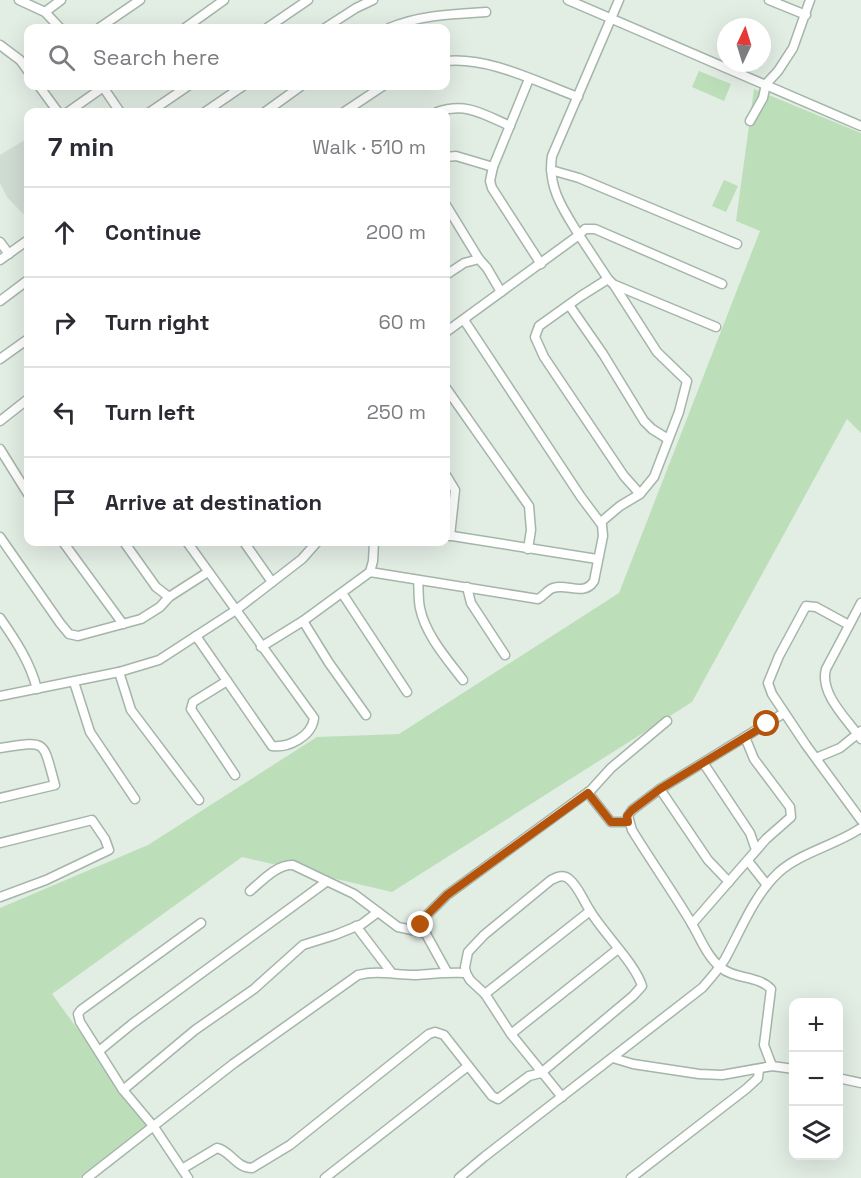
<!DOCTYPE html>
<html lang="en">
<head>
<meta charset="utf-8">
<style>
	:root { --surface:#fff; --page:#f7f7f7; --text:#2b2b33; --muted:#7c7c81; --line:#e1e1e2 }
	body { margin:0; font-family:"Space Grotesk",sans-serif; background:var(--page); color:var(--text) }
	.controls { position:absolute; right:18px; bottom:18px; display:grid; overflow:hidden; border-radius:12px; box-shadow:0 6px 24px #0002 }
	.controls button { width:54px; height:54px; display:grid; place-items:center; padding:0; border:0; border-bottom:2px solid var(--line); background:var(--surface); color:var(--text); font:30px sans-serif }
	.compass { position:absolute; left:717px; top:18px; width:54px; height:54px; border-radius:50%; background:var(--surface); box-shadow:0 6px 24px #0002; rotate:4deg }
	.stop { position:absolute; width:18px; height:18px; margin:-14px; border:4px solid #b45309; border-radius:50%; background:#fff }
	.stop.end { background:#b45309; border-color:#fff; box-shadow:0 2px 6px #0008 }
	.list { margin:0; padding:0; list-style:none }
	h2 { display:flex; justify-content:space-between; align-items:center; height:78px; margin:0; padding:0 24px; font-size:26px }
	h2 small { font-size:20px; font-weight:400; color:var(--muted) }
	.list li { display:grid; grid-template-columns:39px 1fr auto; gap:18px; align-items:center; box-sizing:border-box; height:90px; padding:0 24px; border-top:2px solid var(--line) }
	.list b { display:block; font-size:22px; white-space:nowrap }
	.list em { font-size:20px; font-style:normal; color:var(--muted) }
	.icon { flex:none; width:33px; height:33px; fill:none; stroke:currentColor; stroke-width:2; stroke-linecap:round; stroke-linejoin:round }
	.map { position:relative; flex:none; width:861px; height:1178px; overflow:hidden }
	.search { position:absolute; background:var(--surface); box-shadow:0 6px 24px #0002; left:24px; top:24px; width:426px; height:66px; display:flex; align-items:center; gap:15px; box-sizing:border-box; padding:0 21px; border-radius:12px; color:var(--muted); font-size:22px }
	.panel { position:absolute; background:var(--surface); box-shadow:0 6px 24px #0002; left:24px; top:108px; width:426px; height:438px; border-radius:12px }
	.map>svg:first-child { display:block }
	.built { fill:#d0ddd3 }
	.green { fill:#bcdfba }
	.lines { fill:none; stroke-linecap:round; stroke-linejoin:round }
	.minor-casing { stroke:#a4b5a9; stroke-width:11 }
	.minor { stroke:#fff; stroke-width:8 }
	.route { stroke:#b45309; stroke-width:8 }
</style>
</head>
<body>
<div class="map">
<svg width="861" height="1178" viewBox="0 0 861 1178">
	<rect width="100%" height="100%" fill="#e2ede4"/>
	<polygon class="built" points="28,138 28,219 7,197 0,183 0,155"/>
	<g class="green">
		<polygon points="699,71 731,84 724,101 692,87"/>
		<polygon points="754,89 861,133 861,433 847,419 692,702 392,892 242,857 52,994 148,1126 80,1178 0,1178 0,908 148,845 317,737 399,734 619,593 760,231 736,221"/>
		<polygon points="724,180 738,186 726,212 712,206"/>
	</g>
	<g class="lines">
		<g class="minor-casing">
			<g id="minor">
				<polyline points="19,0 45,12 60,28"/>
				<polyline points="568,0 861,126"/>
				<polyline points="769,0 806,15"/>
				<polyline points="45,12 61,0"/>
				<polyline points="99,28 140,0"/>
				<polyline points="185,28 224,0"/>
				<polyline points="267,28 308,0"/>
				<polyline points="325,28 356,8 373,0"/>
				<path d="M389,28C420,15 453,14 486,12"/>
				<polyline points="0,45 20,60 28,71"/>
				<path d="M446,61C490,57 537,82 578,97"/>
				<polyline points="529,79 493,167 490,181 492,188 541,264"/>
				<polyline points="39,86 58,112"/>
				<polyline points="103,87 120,112"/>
				<polyline points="68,112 105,86"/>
				<polyline points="150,112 188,86"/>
				<polyline points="205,112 243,86"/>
				<polyline points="265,112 301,86"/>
				<polyline points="344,112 383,86"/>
				<path d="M437,112C466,102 483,114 510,126"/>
				<polyline points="750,121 763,98 766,84 778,71 793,48 810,0"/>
				<polyline points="446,157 456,156 493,167"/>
				<polyline points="551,170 579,178 737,244"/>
				<polyline points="446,205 479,259"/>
				<polyline points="0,242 9,254"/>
				<polyline points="0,260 28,240"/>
				<polyline points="446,275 464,263 479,259 487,268 501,292"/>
				<polyline points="608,279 581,296 539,326 535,337 544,357 624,476 640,494"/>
				<polyline points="615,285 716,327"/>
				<polyline points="0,301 28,280"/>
				<polyline points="569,305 603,354 644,421 652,429 668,439"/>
				<path d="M446,332L579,235C564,211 547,187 552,156L619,0"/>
				<polyline points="0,359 28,339"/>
				<polyline points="446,388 529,506 531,530 528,549"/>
				<polyline points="0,421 28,399"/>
				<polyline points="0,449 28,494"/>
				<polyline points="446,475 455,490 450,536"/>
				<polyline points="601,522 620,506 640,494 654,477 679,412 687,381 657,352 614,285 608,279 579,235 585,229 595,229 722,284"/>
				<polyline points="446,535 597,559"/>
				<polyline points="0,537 60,623 69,634 78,636 141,619 160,607 169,597 208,572"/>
				<polyline points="63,542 123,624"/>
				<polyline points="124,542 156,587 169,597"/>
				<path d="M187,542L314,718C312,736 289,748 272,746L196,636"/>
				<polyline points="244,542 272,582"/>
				<polyline points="370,572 373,561 374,542"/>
				<path d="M418,580C419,589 418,599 420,608C425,634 447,659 463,680"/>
				<polyline points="467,587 471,603 505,655"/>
				<polyline points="342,593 407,692"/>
				<path d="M861,603L826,669C819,694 848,720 861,739"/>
				<path d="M0,618C16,641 30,662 37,689"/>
				<polyline points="303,621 329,663 366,715"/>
				<polyline points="849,625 816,607 806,606 779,656 768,683 772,694 806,745 861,820"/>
				<path d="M261,647L303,621L370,572L538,599C544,596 547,590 553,588C567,583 584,597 594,581L603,536L602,525L581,497L464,320"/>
				<polyline points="119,672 131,710 199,800"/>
				<polyline points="227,681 193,702 191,709 235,775"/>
				<polyline points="74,682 90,732 135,799"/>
				<polyline points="0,696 119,672 159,660 236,610 302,559 317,542"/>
				<path d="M0,748C48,741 42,739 55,785L0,798"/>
				<polyline points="816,758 840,748 861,731"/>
				<polyline points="704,764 750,833 756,850"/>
				<polyline points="660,789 708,860 729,882"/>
				<polyline points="588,793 611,822 628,822"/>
				<polyline points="0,843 92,820 105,839 109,850 46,880 0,897"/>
				<polyline points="748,861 767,885"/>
				<path d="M250,891C262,881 277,864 293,865L354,894L398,927L426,933"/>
				<polyline points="692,924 766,839 791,817 790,807 754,759 745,737"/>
				<polyline points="356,926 391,972"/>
				<polyline points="447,972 421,925 425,917 447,895 591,790 611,768 667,721"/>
				<polyline points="485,994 590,911"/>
				<polyline points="511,1034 618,949"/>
				<polyline points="99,1051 132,1024 326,882"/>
				<polyline points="613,1058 633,1064 699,1074 722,1075 772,1066 794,1069"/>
				<path d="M772,1066L764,1045L771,989C758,975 735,980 720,967C707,956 700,938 692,924C673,892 651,861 632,830L628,816L632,810L660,789L784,713"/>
				<polyline points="838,1078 861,1083"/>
				<polyline points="123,1090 195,1030 254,989 303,945 335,935 362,924 378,912"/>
				<path d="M182,1169L217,1148C231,1151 236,1168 252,1168L290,1145L429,1034L435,1032L444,1035L492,1096L498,1099L529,1076L541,1073L633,996L642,986C635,963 602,932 589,909C583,900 578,886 569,879C563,874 557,877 551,880L484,935L468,952L465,967L466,973L470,980L485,994L511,1034L562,1097"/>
				<path d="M87,1178L233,1064L358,975C378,970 395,975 414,975C431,974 448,972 466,973"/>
				<polyline points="188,1178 154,1127 123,1090 80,1022 78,1014 81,1010 201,923"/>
				<polyline points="325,1178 468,1066"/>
				<path d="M459,1178L484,1157L702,988C710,979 719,969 725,959C741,930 754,895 779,872C802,852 836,845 861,828"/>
				<polyline points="631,1178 746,1089 758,1078 759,1069"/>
			</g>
		</g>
		<use href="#minor" class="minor"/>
	</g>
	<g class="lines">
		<polyline class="route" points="421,925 425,917 447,895 588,793 611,822 628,822 627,816 632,810 660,789 767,724"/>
	</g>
</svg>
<div class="controls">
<button>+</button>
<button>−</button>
<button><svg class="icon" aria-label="layers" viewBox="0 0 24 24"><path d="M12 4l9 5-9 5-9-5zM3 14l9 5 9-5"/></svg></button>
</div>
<svg class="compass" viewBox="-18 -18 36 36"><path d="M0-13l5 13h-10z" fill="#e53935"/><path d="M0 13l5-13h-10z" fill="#7c7c81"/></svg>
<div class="stop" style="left:767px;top:724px"></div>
<div class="stop end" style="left:421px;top:925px"></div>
<div class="search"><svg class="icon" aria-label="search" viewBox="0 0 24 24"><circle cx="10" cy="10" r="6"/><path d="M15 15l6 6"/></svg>Search here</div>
<section class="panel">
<h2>7 min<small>Walk · 510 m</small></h2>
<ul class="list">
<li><svg class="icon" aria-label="ahead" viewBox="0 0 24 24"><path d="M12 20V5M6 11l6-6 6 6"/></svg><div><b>Continue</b></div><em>200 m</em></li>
<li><svg class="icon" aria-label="right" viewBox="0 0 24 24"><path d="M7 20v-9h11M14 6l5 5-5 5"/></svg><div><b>Turn right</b></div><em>60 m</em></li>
<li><svg class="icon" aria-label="left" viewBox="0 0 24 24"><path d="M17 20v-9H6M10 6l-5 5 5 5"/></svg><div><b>Turn left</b></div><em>250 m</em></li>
<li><svg class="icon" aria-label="arrive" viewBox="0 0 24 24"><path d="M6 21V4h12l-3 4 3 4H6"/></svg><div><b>Arrive at destination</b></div></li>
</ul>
</section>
</div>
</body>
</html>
